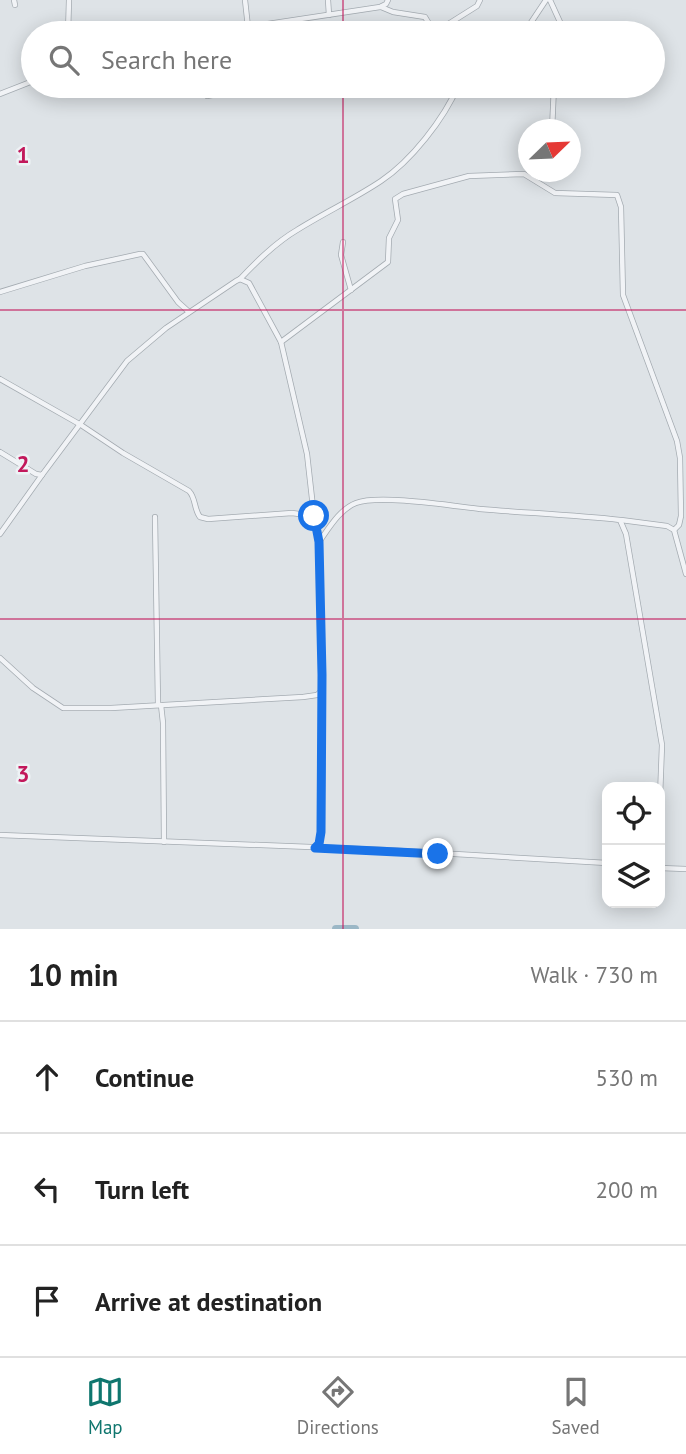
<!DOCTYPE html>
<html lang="en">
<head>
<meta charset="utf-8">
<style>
	:root { --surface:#fff; --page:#f6f6f6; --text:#222; --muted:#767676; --line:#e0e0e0; --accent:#0f766e }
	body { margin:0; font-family:"PT Sans",sans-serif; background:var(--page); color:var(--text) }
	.controls { position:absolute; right:21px; bottom:21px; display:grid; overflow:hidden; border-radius:14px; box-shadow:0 4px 18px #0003 }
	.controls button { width:63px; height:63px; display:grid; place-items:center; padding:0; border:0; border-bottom:2px solid var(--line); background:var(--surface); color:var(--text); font:35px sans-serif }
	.compass { position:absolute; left:518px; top:119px; width:63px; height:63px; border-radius:50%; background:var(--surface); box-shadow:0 4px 18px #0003; rotate:67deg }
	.stop { position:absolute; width:21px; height:21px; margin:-16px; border:5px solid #1a73e8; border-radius:50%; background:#fff }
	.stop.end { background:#1a73e8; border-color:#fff; box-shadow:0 2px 7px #0008 }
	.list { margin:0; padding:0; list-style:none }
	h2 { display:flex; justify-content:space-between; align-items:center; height:91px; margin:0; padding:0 28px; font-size:30px }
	h2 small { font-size:23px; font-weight:400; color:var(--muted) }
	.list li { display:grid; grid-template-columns:46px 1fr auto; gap:21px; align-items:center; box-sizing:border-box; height:112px; padding:0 28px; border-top:2px solid var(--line) }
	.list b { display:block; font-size:26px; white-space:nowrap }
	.list em { font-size:23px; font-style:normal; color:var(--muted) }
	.icon { flex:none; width:38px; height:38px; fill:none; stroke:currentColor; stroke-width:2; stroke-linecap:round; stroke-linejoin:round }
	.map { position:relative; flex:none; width:686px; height:929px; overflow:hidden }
	.search { position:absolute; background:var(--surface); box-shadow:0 4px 18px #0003; left:21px; right:21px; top:21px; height:77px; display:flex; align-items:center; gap:18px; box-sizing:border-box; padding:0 24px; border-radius:38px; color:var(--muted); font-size:26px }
	.sheet { height:427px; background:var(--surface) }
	nav { display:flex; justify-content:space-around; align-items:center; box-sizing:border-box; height:98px; border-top:2px solid var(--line); background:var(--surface); font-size:19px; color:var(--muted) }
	nav a { display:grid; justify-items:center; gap:4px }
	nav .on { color:var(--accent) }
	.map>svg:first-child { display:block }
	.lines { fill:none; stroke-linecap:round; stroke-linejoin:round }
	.river { stroke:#9bb7c6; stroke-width:8 }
	.street-casing { stroke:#a4abb1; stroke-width:6 }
	.street { stroke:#f1f3f6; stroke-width:4.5 }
	.route { stroke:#1a73e8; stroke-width:9 }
	.grid { fill:none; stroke:#c2185b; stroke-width:2; stroke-opacity:0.55 }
	.grid-label { font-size:23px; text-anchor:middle; font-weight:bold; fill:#c2185b; stroke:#eef2f5; stroke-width:5; stroke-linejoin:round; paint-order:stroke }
</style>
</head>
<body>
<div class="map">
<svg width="686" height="929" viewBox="0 0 686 929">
	<rect width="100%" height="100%" fill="#dee3e7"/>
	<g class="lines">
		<polyline class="river" points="336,929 355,929"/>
		<g class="street-casing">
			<g id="street">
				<polyline points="14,0 15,5"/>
				<polyline points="245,0 248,27"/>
				<polyline points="328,0 329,15"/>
				<polyline points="550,0 565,33"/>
				<polyline points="381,7 393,12 425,17 431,27 442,28 477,6 480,0"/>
				<polyline points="68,33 69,0"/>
				<polyline points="229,33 248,27 380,7 386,4 388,0"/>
				<polyline points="524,33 546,0"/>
				<polyline points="200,86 207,96 259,86"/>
				<polyline points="0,94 33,81"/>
				<polyline points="552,130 554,86"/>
				<polyline points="343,242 341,255 351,290"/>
				<path d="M240,279C257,261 275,243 297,230C324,213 354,199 381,181C411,161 444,119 458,86"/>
				<polyline points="0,292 85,266 140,254 143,254 178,302 189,312"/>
				<polyline points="281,342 388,262 389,238 398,220 395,199 403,194 469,176 524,174 555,193 617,195 621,207 623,295 677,441 680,458 681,516 679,525 674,530"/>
				<path d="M0,379L81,425L123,453L189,491C196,498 194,510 200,517L208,519L292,513L313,516"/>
				<polyline points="0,452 36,474 42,475 127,361 166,328 236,281 240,279 249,283 281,342 307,454 314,516 319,542 322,675 321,832 319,844 315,848"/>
				<polyline points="155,517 158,705"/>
				<polyline points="621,520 667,526 674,530 686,574"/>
				<polyline points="0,534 42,475"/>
				<path d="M319,542C329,528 340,509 356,503C379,494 453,506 480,509C527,513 574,515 620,520L626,534L662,745L660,797"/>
				<polyline points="0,658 33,688 63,708 111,708 303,697 317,695 321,691"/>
				<polyline points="161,705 163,723 164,842"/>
				<polyline points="0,835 387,850 607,863"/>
				<polyline points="660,868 686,869"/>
			</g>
		</g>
		<use href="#street" class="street"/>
	</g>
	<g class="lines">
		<polyline class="route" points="314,516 319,542 322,675 321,832 319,844 315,848 438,854"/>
	</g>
	<path class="grid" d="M343,0V33M343,86V929M0,310H686M0,619H686"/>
	<g class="grid-label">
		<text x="23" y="163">1</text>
		<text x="23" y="472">2</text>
		<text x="23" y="782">3</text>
	</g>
</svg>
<div class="controls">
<button><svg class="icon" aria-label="locate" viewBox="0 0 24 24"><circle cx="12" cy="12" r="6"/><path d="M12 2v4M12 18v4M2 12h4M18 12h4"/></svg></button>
<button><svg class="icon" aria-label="layers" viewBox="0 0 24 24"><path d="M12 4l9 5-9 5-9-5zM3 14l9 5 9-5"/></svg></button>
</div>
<svg class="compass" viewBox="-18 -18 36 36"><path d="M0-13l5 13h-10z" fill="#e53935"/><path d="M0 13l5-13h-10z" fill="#767676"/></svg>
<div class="stop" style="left:314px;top:516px"></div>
<div class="stop end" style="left:438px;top:854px"></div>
<div class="search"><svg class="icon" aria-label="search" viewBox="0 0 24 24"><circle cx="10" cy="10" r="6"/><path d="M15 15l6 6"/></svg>Search here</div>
</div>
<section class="sheet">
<h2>10 min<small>Walk · 730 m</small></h2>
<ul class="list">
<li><svg class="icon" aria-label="ahead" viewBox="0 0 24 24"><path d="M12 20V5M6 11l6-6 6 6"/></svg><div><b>Continue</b></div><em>530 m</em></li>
<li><svg class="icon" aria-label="left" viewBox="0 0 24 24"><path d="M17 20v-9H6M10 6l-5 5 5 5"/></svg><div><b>Turn left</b></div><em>200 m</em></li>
<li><svg class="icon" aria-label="arrive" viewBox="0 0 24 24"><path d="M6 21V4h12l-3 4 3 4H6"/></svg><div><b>Arrive at destination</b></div></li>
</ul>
</section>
<nav>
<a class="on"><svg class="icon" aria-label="map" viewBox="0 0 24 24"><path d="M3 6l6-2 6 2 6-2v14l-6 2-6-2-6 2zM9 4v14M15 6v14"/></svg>Map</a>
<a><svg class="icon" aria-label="directions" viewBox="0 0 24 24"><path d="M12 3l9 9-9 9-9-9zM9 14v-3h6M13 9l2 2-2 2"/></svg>Directions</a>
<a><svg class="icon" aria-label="saved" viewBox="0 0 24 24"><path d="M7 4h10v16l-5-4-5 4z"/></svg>Saved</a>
</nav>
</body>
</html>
